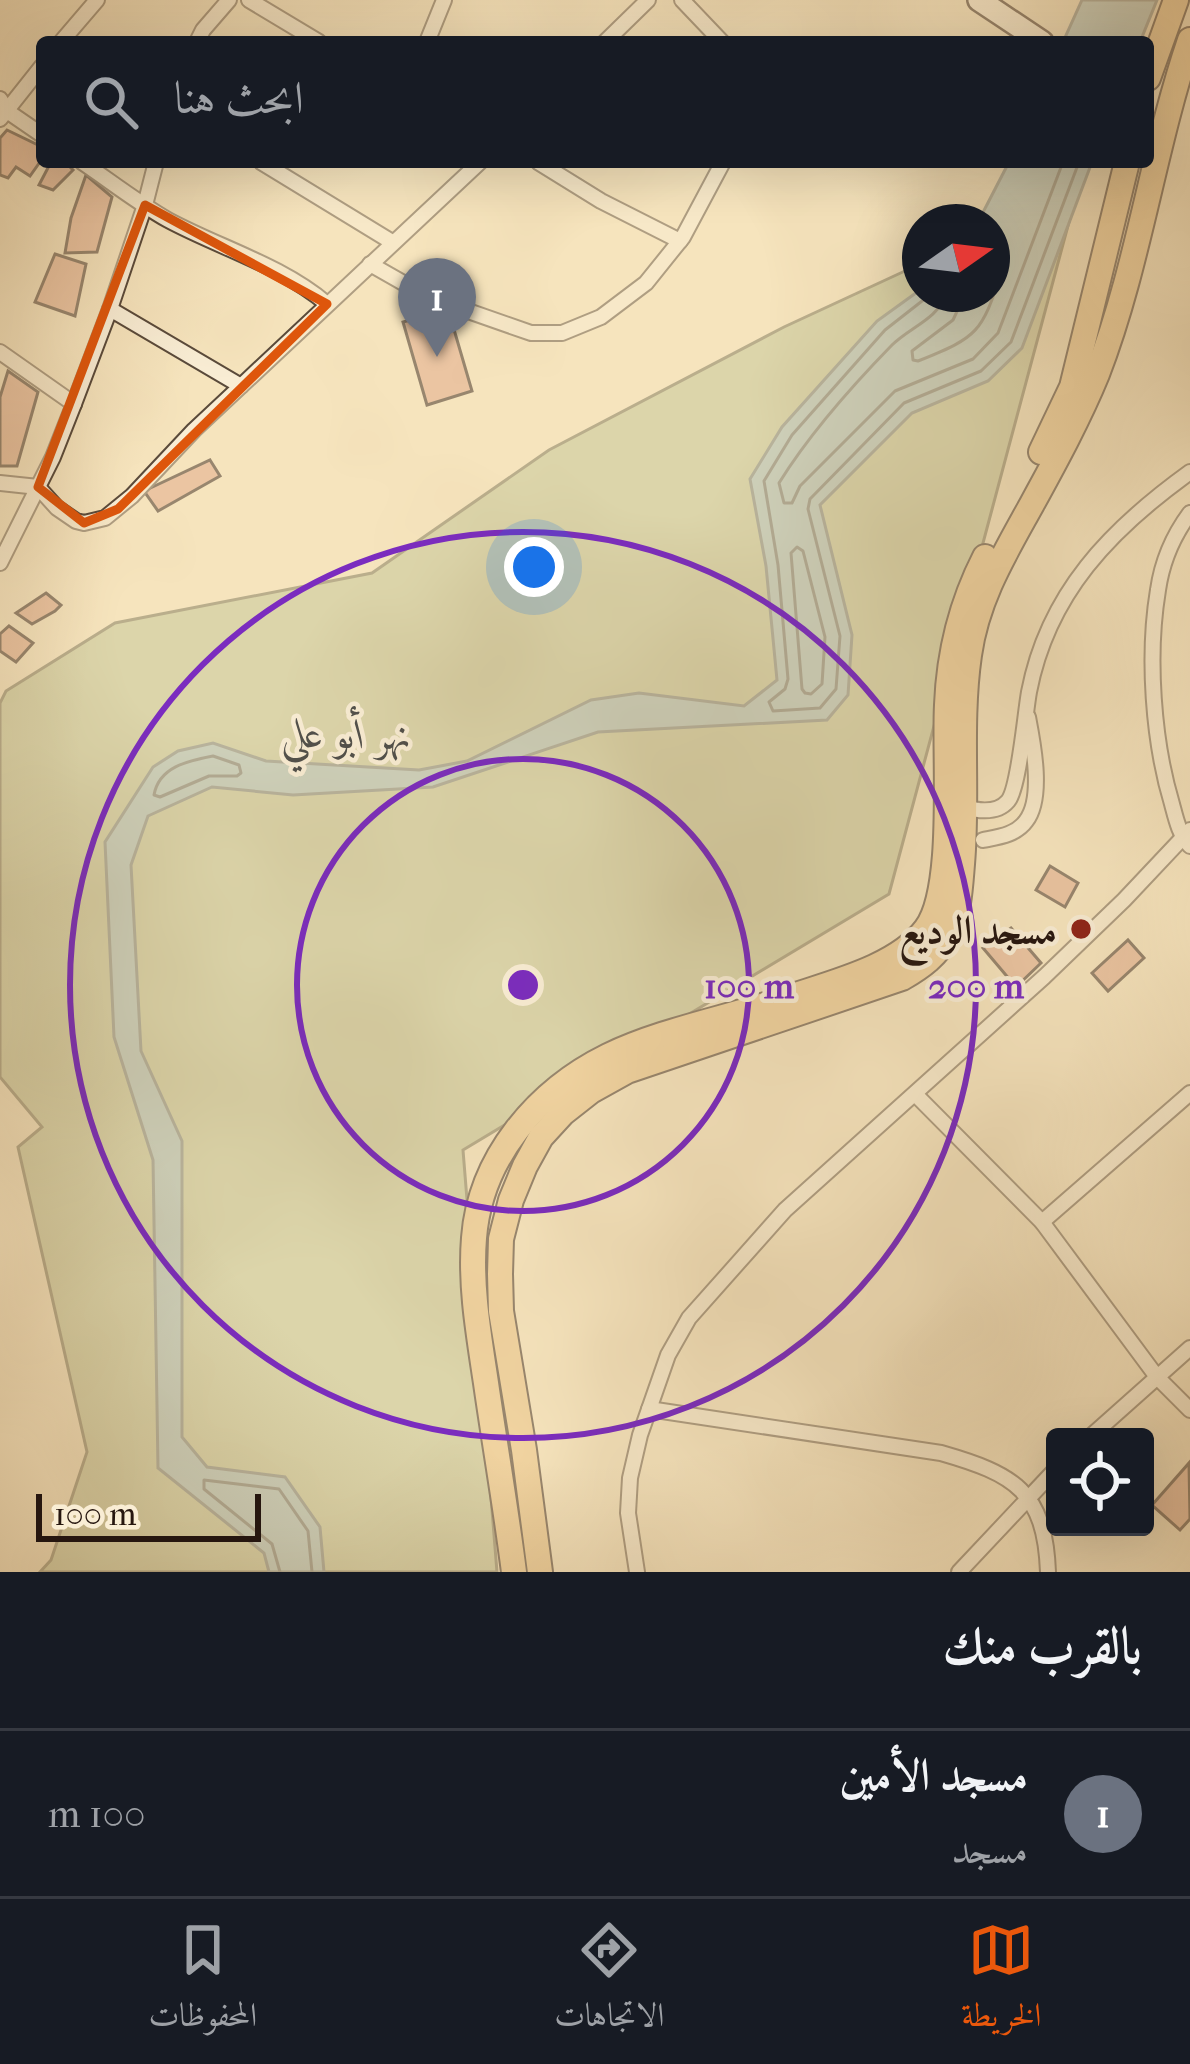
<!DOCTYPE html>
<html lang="ar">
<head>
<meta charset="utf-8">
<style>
	:root { --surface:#171b24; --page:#20242c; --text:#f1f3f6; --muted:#9ea1a6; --line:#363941; --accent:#ea580c }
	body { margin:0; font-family:"IM FELL French Canon",Amiri,serif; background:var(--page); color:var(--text); direction:rtl }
	.controls { position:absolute; right:36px; bottom:36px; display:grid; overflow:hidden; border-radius:12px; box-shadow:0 12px 48px #0002 }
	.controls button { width:108px; height:108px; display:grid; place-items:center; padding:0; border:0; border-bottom:3px solid var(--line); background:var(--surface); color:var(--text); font:60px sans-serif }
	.compass { position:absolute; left:902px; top:204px; width:108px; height:108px; border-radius:50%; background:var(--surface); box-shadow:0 12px 48px #0002; rotate:76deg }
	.scale { position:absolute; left:36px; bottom:30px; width:225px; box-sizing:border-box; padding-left:12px; border:6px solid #26160f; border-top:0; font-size:33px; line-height:42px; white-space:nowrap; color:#26160f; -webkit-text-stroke:9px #f9edd4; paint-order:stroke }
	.you { position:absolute; left:534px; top:567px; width:42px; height:42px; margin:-30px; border:9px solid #fff; border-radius:50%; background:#1a73e8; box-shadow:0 0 0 18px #1a73e833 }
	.badge { display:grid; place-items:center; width:78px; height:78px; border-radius:50%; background:var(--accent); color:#fff; font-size:39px; font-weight:700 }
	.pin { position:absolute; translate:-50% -99px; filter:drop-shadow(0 3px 6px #0008) }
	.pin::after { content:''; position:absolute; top:63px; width:42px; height:36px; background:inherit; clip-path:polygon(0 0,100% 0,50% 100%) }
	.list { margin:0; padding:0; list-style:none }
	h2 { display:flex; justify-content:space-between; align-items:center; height:156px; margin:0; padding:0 48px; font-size:51px }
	h2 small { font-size:39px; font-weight:400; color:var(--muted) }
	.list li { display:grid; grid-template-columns:78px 1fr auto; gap:36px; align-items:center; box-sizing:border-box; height:168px; padding:0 48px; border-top:3px solid var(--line) }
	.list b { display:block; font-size:45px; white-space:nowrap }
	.list p { margin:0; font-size:39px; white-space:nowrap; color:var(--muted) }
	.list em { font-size:39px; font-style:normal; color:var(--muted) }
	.icon { flex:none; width:66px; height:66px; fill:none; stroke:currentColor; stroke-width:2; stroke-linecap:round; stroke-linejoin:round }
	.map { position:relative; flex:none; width:1190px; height:1572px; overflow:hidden; direction:ltr }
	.search { position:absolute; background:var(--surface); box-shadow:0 12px 48px #0002; left:36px; right:36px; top:36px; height:132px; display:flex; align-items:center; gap:30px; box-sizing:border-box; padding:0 42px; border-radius:12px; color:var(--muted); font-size:45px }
	.sheet { height:324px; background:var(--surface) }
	nav { display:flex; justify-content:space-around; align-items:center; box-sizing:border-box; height:168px; border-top:3px solid var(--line); background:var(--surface); font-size:33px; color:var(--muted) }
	nav a { display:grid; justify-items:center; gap:6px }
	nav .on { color:var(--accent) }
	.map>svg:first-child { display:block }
	.green { fill:#bcc492; stroke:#716d50; stroke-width:3 }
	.water { fill:#a0bcba; stroke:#6f7a76; stroke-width:3 }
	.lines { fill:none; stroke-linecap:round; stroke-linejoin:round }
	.shore { stroke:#636964; stroke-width:3 }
	.building { fill:#dea082; stroke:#26160f; stroke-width:3 }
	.street-casing { stroke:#5a4a3a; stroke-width:18 }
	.secondary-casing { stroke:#26160f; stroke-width:26 }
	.primary-casing { stroke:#26160f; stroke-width:28 }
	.street { stroke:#f9edd4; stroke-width:14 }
	.secondary { stroke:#f9edd4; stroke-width:21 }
	.primary { stroke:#ebc27e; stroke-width:24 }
	.marked { fill:none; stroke:#de560c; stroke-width:9; stroke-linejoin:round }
	.ring { fill:none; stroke:#7b2cbf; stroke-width:6 }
	.poi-dot { fill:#8f2418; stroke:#f9edd4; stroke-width:4.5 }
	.labels { text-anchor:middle; stroke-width:9; stroke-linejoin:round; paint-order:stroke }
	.poi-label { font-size:39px; font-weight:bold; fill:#26160f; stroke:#f9edd4; text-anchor:end }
	.water-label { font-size:42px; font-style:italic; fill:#51504b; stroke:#f9edd4 }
	.centre { fill:#7b2cbf; stroke:#f9edd4; stroke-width:6 }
	.ring-label { font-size:36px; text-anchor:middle; font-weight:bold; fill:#7b2cbf; stroke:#f9edd4; stroke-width:9; stroke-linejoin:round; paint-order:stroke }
</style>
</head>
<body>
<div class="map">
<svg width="1190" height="1572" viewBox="0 0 1190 1572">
	<rect width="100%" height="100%" fill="#f6e4bd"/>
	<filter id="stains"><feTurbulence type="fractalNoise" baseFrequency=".00167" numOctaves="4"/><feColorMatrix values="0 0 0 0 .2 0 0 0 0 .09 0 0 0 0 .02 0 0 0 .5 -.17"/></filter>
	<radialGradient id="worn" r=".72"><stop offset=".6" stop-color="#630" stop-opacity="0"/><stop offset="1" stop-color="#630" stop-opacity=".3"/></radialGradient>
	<polygon class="green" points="1077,192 889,894 463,1150 497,1572 40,1572 51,1560 87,1452 18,1147 42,1127 0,1077 0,703 6,691 115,623 372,573 549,450 784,327 920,264 920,294 992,294 992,222"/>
	<g class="water">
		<polygon points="1082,0 1157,0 1140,42 1063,42"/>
		<polygon points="1009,162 1092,162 1022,348 988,381 912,413 820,505 852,635 848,695 827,720 598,732 433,787 293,795 212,787 148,816 131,865 141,1051 182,1141 182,1437 207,1467 285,1477 320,1527 324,1572 269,1572 264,1553 158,1468 153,1160 114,1037 105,842 153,767 178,751 213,743 266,761 419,770 467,761 591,700 639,693 744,706 777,680 766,566 750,479 782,427 877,321 920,290 920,294 992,294 992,222 978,222"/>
	</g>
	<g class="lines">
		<g class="shore">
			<polyline points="931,294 885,330 792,435 764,481 778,565 788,679 785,689 769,702 773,711 820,708 836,689 840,636 808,509 810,499 904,403 981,371 1011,342 1079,162"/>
			<path d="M946,294C938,319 910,327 892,345C851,387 810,433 779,483L784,503H792L800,486L895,391L973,359L998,333L1063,162"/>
			<path d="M965,294L953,320L912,351L913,360L918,361C981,336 981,332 1003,269L1000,263L992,264"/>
			<polygon points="797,547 803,551 825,637 822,684 811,694 805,693 802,689 791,553"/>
			<path d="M213,756L239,765L241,773L237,776H209L160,797L154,795C159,767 187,761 213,756Z"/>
			<polyline points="280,1572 272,1544 204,1489 204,1480 279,1489 308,1531 312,1572"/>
		</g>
	</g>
	<g class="building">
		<polygon points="7,130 42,147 42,159 30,176 16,167 8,178 0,175 0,138"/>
		<polygon points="51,162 65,162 73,170 53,190 39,185"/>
		<polygon points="86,175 112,197 97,252 65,253 71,218"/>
		<polygon points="55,254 86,264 75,316 35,302"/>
		<polygon points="448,309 472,391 427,405 403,322"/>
		<polygon points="8,371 38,392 17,466 0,466 0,397"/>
		<polygon points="210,460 220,476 158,511 144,491"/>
		<polygon points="46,593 61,605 55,611 32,624 16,613"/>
		<polygon points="9,626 33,643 16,662 0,651 0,634"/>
		<polygon points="1050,866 1078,883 1065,907 1036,890"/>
		<polygon points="1011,928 1041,963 1016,987 983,948"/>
		<polygon points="1128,940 1144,958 1108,991 1092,973"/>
		<polygon points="1189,1463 1190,1519 1180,1530 1152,1505"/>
	</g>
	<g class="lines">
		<g class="street-casing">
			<g id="street">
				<polyline points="249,0 319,42"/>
				<polyline points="682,0 722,42"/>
				<polyline points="61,42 97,0"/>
				<polyline points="197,42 203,30 229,0"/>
				<polyline points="427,42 444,0"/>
				<polyline points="605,42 648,0"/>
				<polyline points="0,99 7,111 42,135"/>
				<polyline points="0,119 42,66"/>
				<path d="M82,162C110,181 138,203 168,220C220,248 281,265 327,304"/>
				<polyline points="261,162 392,242"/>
				<polyline points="538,162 601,201 680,241"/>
				<polyline points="370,264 428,297 531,333 562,333 601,317 646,283 683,237 723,162"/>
				<polyline points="0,352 74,404"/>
				<polyline points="241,386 480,162"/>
				<polyline points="0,483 38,487 57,508 76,521 84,523 105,518 132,496 194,430 241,386 110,309"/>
				<path d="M1190,513C1173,536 1162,562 1158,590C1147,656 1153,741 1172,804C1176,819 1179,834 1190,846"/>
				<polyline points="0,563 53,457 74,404 110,309 145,205 156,162"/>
				<path d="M964,807C978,811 997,814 1008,801C1019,788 1025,714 1029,692C1048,593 1111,529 1190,472"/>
				<path d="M983,840C998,837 1016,835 1026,821C1044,798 1033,743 1028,717"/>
				<polyline points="916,1095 1042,1222 1157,1377 1190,1410"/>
				<polyline points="1042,1222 1190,1093"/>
				<path d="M649,1409L941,1453C1014,1474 1045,1491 1048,1572"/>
				<polyline points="1090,1437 1190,1348"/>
				<polyline points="637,1572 628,1513 630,1478 640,1435 668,1355 689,1318 785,1210 1044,977 1124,900 1190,830"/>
				<polyline points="959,1572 1055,1470"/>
			</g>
		</g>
		<g class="secondary-casing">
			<polyline id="secondary" points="979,0 1042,42"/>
		</g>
		<g class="primary-casing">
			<g id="primary">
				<polyline points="1148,78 1176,0"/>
				<polyline points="1041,452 1072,387 1127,162"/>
				<path d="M514,1572C506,1509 495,1446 486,1383C479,1336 470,1286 474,1238C480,1158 537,1091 608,1056C662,1030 724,1019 781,1000C826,984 896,969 926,929C956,889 944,759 947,705C949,654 962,602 985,557"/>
				<path d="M540,1572L524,1450L501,1311L500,1274L501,1239L511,1200L525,1166L541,1137L563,1113L591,1091L627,1071L902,978C921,967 938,955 948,935C959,914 960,888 962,864C968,794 959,724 969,655C977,598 1005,553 1032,504C1055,462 1079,418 1097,374C1139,265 1153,149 1190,40"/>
			</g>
		</g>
		<use href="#street" class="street"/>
		<use href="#secondary" class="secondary"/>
		<use href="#primary" class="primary"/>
	</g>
	<path d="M0 0H1190V1572H0ZM145,205L327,304L118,509L84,523L38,487Z" fill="#f6e4bd" fill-opacity=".55" fill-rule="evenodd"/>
	<path class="marked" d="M145,205L327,304L118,509L84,523L38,487Z"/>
	<g class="ring">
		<circle cx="523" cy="985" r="226"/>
		<circle cx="523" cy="985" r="453"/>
	</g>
	<circle class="poi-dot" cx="1081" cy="929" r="12"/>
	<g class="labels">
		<g class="poi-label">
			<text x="1057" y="943">مسجد الوديع</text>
		</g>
		<g class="water-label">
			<text transform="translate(346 733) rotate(1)" y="15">نهر أبو علي</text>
		</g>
	</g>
	<circle cx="523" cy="985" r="18" class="centre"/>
	<g class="ring-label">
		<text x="749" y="998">100 m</text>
		<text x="976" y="998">200 m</text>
	</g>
	<rect width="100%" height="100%" filter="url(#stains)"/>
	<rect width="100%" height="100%" fill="url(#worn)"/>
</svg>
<div class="controls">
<button><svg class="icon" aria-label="locate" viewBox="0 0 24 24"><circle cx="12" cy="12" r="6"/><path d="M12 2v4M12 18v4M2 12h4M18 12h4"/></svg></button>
</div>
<svg class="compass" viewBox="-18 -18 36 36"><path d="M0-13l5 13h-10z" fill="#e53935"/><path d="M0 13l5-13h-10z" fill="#9ea1a6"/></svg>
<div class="scale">100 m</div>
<div class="you"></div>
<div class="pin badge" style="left:437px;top:357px;background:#6b7280">1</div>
<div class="search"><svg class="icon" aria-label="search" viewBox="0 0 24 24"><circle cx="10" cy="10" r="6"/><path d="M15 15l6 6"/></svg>ابحث هنا</div>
</div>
<section class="sheet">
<h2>بالقرب منك<small></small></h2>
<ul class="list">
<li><span class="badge" style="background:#6b7280">1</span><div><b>مسجد الأمين</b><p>مسجد</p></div><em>100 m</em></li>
</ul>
</section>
<nav>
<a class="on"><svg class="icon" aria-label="map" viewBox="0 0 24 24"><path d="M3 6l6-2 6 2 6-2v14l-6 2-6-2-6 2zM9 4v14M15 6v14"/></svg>الخريطة</a>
<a><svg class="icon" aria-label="directions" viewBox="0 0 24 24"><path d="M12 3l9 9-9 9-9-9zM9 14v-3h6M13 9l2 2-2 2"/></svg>الاتجاهات</a>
<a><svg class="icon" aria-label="saved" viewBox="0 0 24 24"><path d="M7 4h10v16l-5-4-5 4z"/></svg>المحفوظات</a>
</nav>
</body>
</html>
